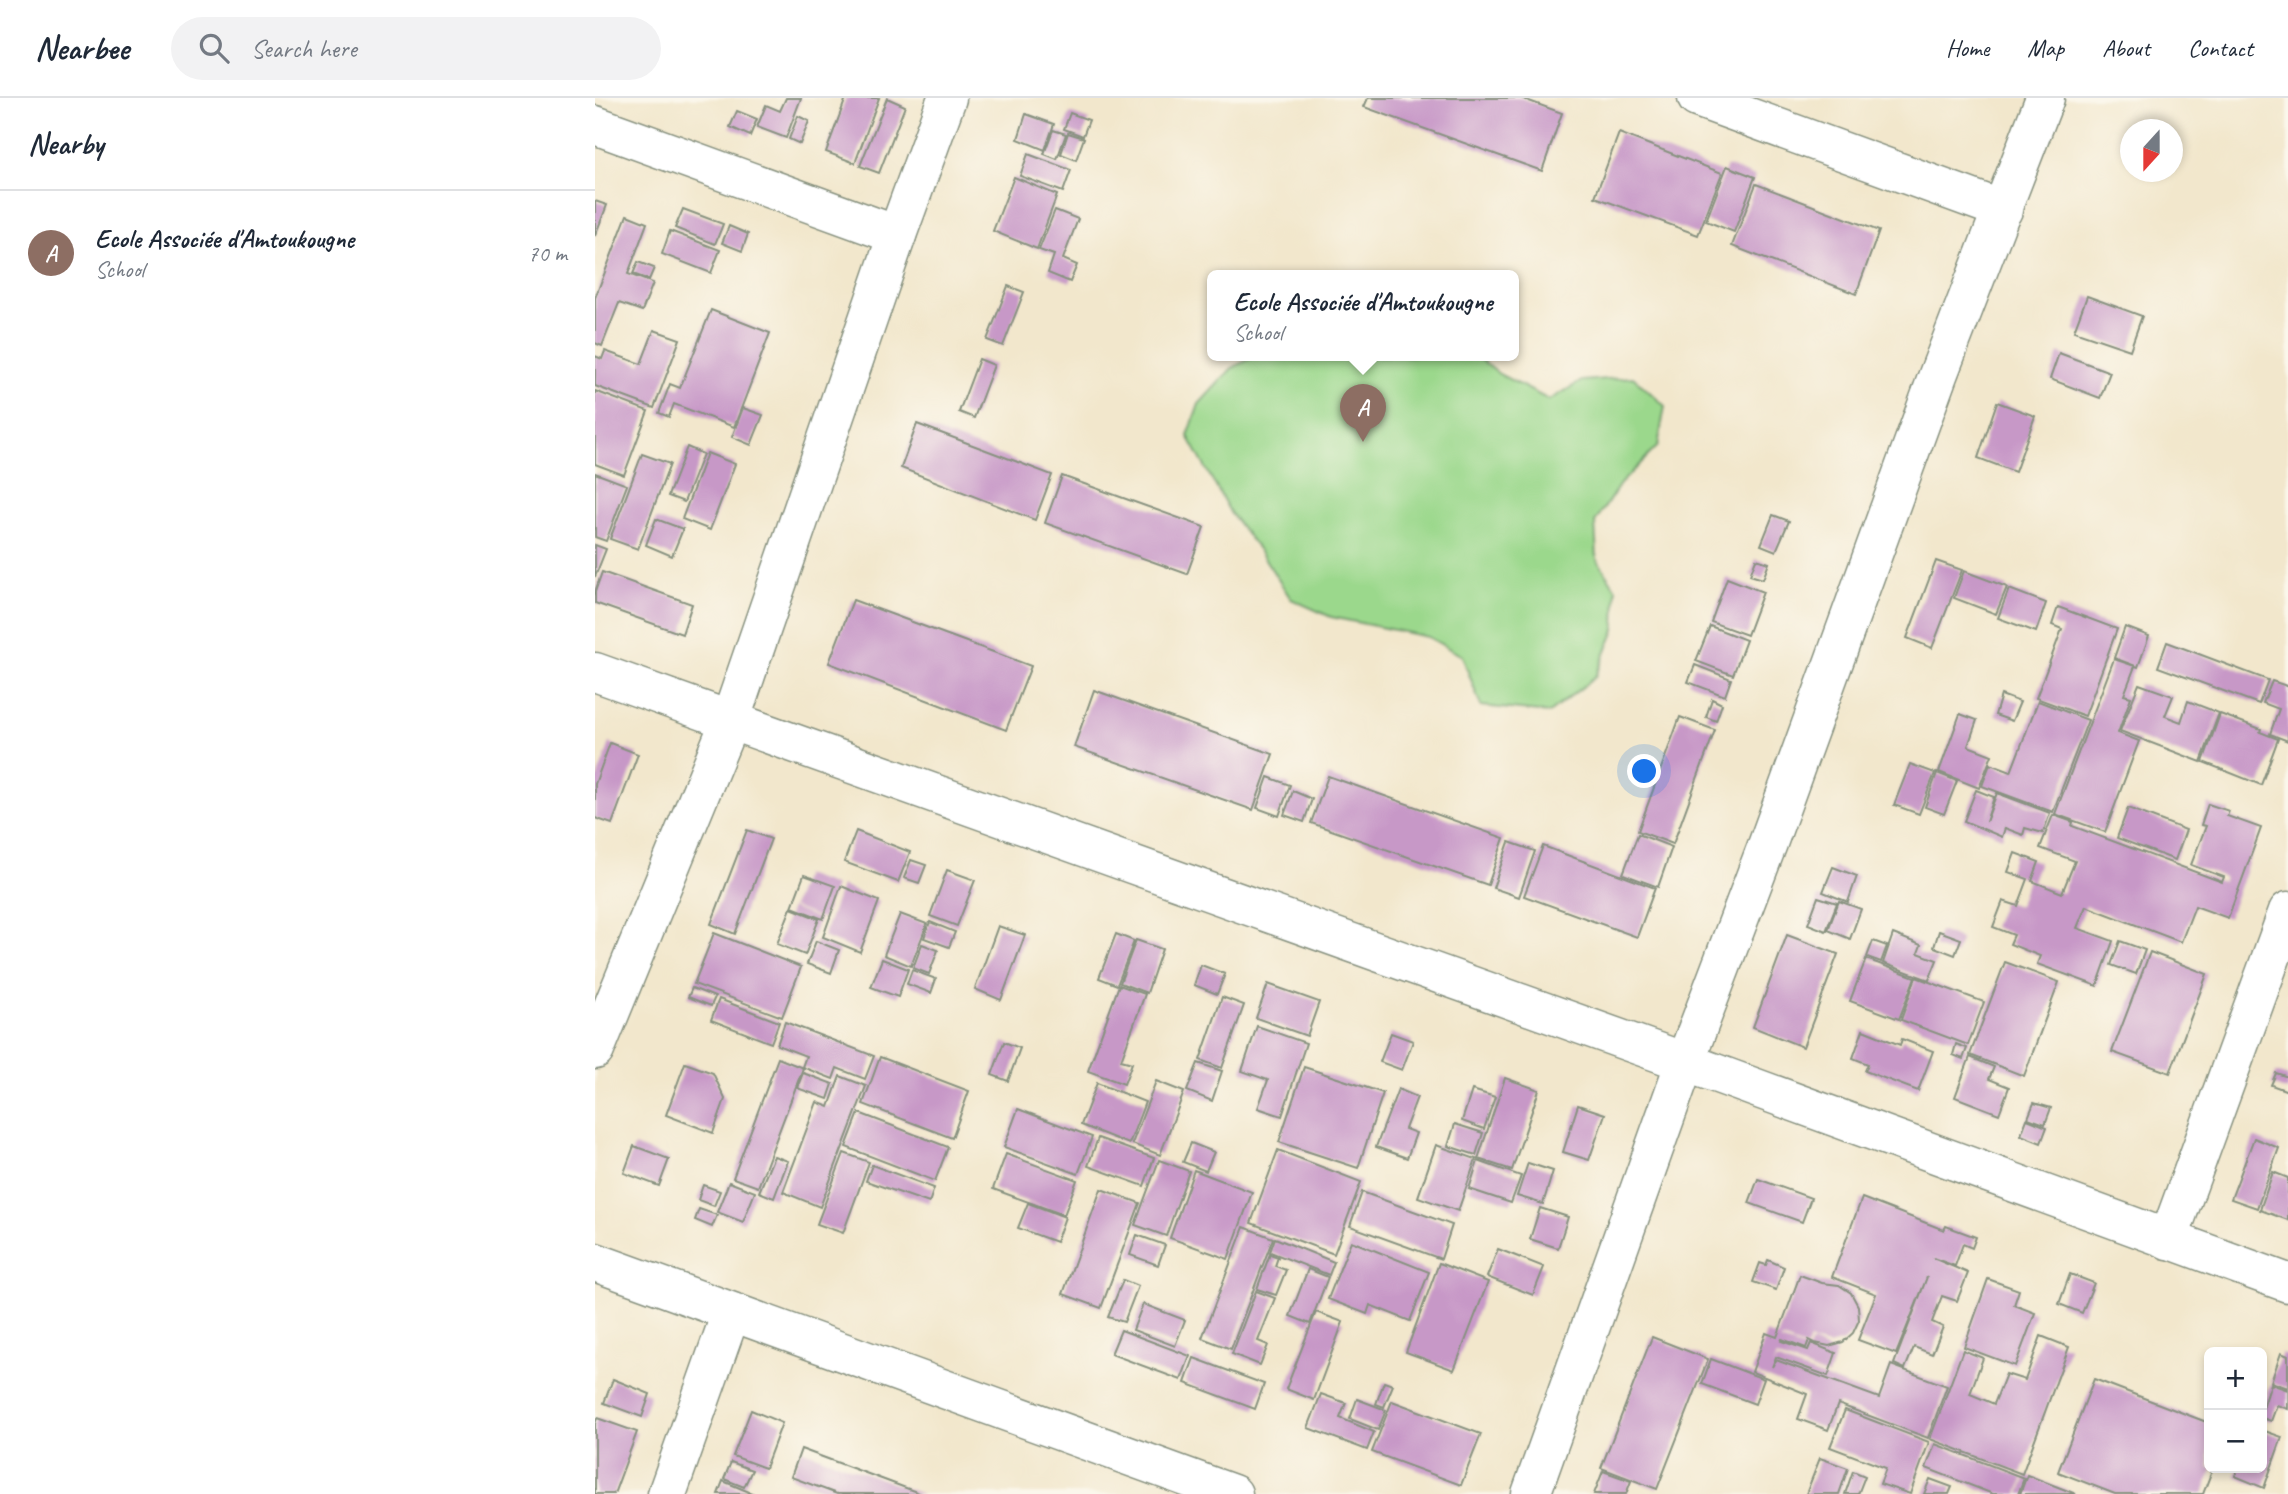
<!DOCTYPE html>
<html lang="en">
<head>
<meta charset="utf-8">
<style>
	:root { --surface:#fff; --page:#f2f2f3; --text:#1f2937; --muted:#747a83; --line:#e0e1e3; --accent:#0b8043 }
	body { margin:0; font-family:Caveat,sans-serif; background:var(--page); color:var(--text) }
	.controls { position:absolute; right:21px; bottom:21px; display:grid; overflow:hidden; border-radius:10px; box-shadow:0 4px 10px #0003 }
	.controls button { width:63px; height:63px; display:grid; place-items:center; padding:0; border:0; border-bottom:2px solid var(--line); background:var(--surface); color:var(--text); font:35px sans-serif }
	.compass { position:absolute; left:1525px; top:21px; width:63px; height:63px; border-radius:50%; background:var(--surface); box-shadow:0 4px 10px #0003; rotate:201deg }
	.you { position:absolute; left:1050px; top:674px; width:24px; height:24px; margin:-18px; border:5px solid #fff; border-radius:50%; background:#1a73e8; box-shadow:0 0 0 10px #1a73e833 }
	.badge { display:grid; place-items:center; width:46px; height:46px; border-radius:50%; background:var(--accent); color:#fff; font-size:23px; font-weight:700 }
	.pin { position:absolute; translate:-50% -58px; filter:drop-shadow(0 2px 4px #0008) }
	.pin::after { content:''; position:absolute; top:37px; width:24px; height:21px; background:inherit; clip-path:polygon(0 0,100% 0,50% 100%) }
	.popup { position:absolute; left:612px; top:172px; width:312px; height:91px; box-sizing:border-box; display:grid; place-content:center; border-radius:10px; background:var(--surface); filter:drop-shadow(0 2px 5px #0005); font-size:23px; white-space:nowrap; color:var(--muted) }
	.popup b { font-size:26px; color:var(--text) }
	.popup::after { content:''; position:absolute; left:50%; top:100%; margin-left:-14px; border:14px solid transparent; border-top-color:var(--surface) }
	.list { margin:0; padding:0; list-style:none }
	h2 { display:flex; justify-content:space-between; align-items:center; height:91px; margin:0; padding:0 28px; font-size:30px }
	h2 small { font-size:23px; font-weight:400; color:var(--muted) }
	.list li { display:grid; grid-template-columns:46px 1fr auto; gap:21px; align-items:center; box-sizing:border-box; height:126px; padding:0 28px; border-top:2px solid var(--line) }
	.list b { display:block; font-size:26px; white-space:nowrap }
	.list p { margin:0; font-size:23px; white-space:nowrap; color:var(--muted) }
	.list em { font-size:23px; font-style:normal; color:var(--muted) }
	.icon { flex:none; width:38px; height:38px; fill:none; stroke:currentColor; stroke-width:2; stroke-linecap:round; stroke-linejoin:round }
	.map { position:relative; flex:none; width:1693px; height:1396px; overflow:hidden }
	header { display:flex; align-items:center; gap:42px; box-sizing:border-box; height:98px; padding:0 35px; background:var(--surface); border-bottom:2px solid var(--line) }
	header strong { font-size:33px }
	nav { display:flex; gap:38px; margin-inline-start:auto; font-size:24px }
	.search { width:490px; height:63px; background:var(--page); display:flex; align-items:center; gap:18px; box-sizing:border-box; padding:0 24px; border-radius:38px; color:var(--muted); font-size:26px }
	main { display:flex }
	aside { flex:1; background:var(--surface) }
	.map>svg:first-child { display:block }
	.green { fill:#9bd88c; stroke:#5d8a60; stroke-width:2 }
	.building { fill:#c798c7 }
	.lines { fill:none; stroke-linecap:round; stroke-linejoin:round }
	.minor-casing { stroke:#889280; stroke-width:41 }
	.minor { stroke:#fff; stroke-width:38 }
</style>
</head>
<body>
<header>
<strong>Nearbee</strong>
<div class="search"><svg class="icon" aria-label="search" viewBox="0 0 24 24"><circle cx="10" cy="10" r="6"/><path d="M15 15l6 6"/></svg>Search here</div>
<nav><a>Home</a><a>Map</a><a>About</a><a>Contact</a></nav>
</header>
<main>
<aside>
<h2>Nearby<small></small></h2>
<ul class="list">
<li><span class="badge" style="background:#8d6e63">A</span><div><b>Ecole Associée d'Amtoukougne</b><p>School</p></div><em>70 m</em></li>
</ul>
</aside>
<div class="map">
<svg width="1693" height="1396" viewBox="0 0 1693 1396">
	<rect width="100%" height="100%" fill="#fbf7ec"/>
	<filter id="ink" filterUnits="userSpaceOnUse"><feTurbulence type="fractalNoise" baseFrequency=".0143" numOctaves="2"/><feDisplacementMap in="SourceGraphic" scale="14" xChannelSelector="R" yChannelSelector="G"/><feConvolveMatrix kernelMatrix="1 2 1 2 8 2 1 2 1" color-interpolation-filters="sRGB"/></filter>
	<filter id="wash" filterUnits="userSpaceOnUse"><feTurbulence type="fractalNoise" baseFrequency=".00686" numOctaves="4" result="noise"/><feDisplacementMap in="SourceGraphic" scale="28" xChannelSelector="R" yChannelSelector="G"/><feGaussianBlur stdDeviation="1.57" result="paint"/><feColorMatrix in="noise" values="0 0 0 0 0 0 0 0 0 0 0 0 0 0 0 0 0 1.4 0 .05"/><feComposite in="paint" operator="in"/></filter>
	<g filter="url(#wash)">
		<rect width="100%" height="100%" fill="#f2e7cc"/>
		<polygon class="green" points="660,258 881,258 904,276 954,302 987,283 1038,279 1070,308 1063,348 1025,386 1000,424 1002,461 1021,491 1020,532 1000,579 954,615 886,608 867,558 833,539 736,519 696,501 666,455 636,416 593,338 604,306 637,270"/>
		<g id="blocks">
			<g class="building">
				<polygon points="191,0 206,0 191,40 162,29 171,7 185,13"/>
				<polygon points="251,0 284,0 260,65 231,54"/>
				<polygon points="292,0 310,8 284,75 265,68"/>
				<polygon points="773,0 926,0 967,15 947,73 769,9"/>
				<polygon points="142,13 162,21 155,38 135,29"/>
				<polygon points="475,15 494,22 488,38 469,31"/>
				<polygon points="431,16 459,26 450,52 423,41"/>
				<polygon points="203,18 214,23 205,46 194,41"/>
				<polygon points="458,32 471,36 462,61 449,56"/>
				<polygon points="473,35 489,40 481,62 466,56"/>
				<polygon points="1024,35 1127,75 1103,137 1000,99"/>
				<polygon points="433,56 476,72 468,94 425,78"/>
				<polygon points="1132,68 1160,79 1139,134 1111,123"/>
				<polygon points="419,79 462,97 442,151 398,133"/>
				<polygon points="1161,86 1284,133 1261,196 1137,148"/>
				<polygon points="0,103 12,107 0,138"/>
				<polygon points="88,111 128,126 120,146 80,130"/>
				<polygon points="460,112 483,121 468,161 482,167 475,184 453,175 459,157 444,152"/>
				<polygon points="32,117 52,125 33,176 58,185 47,213 24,205 7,248 0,245 0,200"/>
				<polygon points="134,128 153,136 147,153 127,145"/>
				<polygon points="75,133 125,152 116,175 67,156"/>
				<polygon points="43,164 59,170 54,182 38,176"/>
				<polygon points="413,188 429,194 408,248 392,242"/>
				<polygon points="1492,198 1547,218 1535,252 1479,233"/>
				<polygon points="116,212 175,235 139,329 79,306 74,319 64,315 75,286 85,290"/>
				<polygon points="59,232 85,241 59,310 0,288 0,258 7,261 10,253 46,266"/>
				<polygon points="1464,255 1515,274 1505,300 1455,281"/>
				<polygon points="384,261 399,267 379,320 364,314"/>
				<polygon points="0,293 53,313 29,377 0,366"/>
				<polygon points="1402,304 1440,318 1420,374 1383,360"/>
				<polygon points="148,310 168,317 156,347 137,339"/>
				<polygon points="322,326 457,377 440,422 306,370"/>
				<polygon points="92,349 108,356 89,404 73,398"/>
				<polygon points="112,355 140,366 115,432 87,421"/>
				<polygon points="47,356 75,366 43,451 15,441"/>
				<polygon points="0,375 32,387 11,443 0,439"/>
				<polygon points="467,378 609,429 592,476 450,425"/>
				<polygon points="1178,417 1194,423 1181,453 1166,447"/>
				<polygon points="61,421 88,431 77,458 51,447"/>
				<polygon points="0,447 11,451 0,479"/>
				<polygon points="1161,461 1174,465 1168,481 1155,477"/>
				<polygon points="1341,463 1367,472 1337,550 1312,540"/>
				<polygon points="1369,473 1412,489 1401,516 1359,500"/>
				<polygon points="7,474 97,506 87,536 0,505 0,494"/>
				<polygon points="1132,480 1168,494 1152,537 1116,524"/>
				<polygon points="1414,491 1451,505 1441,534 1403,520"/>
				<polygon points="258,502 436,568 411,632 234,565"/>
				<polygon points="1463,509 1522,531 1490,618 1441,600 1467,531 1457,527"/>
				<polygon points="1115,528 1151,542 1138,577 1101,563"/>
				<polygon points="1530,529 1554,538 1543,569 1519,560"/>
				<polygon points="1572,544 1673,582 1664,606 1563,569"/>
				<polygon points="1519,561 1540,568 1529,597 1536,599 1523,635 1544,643 1510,734 1460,716"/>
				<polygon points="1100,567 1136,581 1130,598 1093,584"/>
				<polygon points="1677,583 1692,588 1693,590 1693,643 1675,636 1684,611 1668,605"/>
				<polygon points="1544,586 1578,598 1570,618 1586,624 1593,603 1624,615 1606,664 1525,633"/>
				<polygon points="499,592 678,656 658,712 479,649"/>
				<polygon points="1406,597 1425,604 1417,623 1400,617"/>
				<polygon points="1117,601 1127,606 1121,623 1111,619"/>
				<polygon points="1443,603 1493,622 1458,714 1387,688 1395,666 1416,674"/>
				<polygon points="1365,616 1382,622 1373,648 1397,657 1384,690 1344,674"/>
				<polygon points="1625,616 1666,631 1665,634 1683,641 1666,687 1608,664"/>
				<polygon points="1085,619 1120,632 1078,746 1043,733"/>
				<polygon points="15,645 43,656 17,726 0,720 0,686"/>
				<polygon points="1315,666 1340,675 1324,716 1299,707"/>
				<polygon points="1342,675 1362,683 1349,716 1330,709"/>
				<polygon points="733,678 909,740 893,787 716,725"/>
				<polygon points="673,679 695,687 684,718 662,710"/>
				<polygon points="1381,692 1399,699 1391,724 1402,695 1455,715 1448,735 1430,730 1428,737 1410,730 1407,739 1369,723"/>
				<polygon points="698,693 717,701 709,724 689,717"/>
				<polygon points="1613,706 1634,713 1632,718 1666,730 1633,820 1600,808 1586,844 1491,808 1482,830 1518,843 1502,888 1442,866 1445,858 1415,846 1419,837 1398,829 1408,803 1423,808 1433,781 1413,774 1420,755 1444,764 1437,783 1467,795 1480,763 1445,750 1458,717 1478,724 1477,728 1627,784 1629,779 1596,767 1611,728 1606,727"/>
				<polygon points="1533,710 1591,732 1580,762 1522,740"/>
				<polygon points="152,732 176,741 140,836 116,826"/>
				<polygon points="261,733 315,754 303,784 249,764"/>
				<polygon points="1043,736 1077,749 1063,789 1028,776"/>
				<polygon points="914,744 940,753 924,799 898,790"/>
				<polygon points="948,748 1060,790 1042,839 929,798"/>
				<polygon points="316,762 331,767 324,785 309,780"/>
				<polygon points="1238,769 1262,778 1253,804 1228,794"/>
				<polygon points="352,772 380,782 362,828 335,818"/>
				<polygon points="209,777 240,788 228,821 197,809"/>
				<polygon points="246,788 284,803 265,854 228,839"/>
				<polygon points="1223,799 1242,805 1231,833 1213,826"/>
				<polygon points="1244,803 1266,811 1255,841 1233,832"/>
				<polygon points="196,810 224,821 210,857 182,846"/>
				<polygon points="305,816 332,826 316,868 289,857"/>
				<polygon points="335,824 360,834 354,849 329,840"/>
				<polygon points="403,828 430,837 406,902 380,891"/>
				<polygon points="1344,833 1366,841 1360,857 1339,849"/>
				<polygon points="119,835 206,869 187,919 99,886"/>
				<polygon points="521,836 539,843 522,887 504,880"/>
				<polygon points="1298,836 1326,847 1323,855 1342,862 1334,882 1288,865"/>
				<polygon points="1192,837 1243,856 1208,949 1158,929"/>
				<polygon points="541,842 567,851 552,895 525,885"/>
				<polygon points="221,843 244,852 236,875 212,866"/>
				<polygon points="1278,843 1292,848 1286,864 1272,859"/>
				<polygon points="1525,843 1550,852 1541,876 1516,867"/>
				<polygon points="327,846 343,852 334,876 318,870"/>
				<polygon points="1555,854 1612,876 1575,975 1517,954"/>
				<polygon points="287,861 313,871 303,899 276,889"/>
				<polygon points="1271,861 1320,879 1304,921 1255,903"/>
				<polygon points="1410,864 1464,884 1429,978 1375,957"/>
				<polygon points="606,867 630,876 622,896 599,887"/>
				<polygon points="317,872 341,881 336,895 312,886"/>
				<polygon points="1321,879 1389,904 1373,947 1306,922"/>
				<polygon points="673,886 724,904 712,938 661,920"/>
				<polygon points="524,887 550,896 526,962 537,965 529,986 493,973"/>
				<polygon points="97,890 120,899 116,908 93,899"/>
				<polygon points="627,899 649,907 627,970 605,962"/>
				<polygon points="124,901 184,924 176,945 116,922"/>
				<polygon points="190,924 279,958 270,981 242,970 238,981 207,969 211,958 182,947"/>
				<polygon points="662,928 711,945 687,1018 663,1010 673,982 647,973"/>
				<polygon points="1268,932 1305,947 1307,941 1338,953 1323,993 1270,973 1273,966 1258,960"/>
				<polygon points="796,935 818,943 807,972 785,964"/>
				<polygon points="409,944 425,950 413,983 397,977"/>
				<polygon points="1361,946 1372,950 1368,961 1358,957"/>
				<polygon points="285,959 374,993 357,1040 268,1006"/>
				<polygon points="1375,959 1399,969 1394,981 1414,989 1404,1016 1360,999"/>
				<polygon points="183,960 208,970 163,1089 138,1080"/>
				<polygon points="90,965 118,975 130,1001 118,1035 71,1017"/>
				<polygon points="603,965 627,973 617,1003 592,993"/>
				<polygon points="709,969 788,995 763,1070 684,1044"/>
				<polygon points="208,975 238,986 233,1001 202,990"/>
				<polygon points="1681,975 1693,979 1693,993 1676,987"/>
				<polygon points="245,978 271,988 225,1109 188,1094 222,1004 234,1009"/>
				<polygon points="910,980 944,992 917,1072 883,1061"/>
				<polygon points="561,983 589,994 565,1057 537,1046"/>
				<polygon points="502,985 550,1004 534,1046 486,1027"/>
				<polygon points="803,991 822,999 810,1031 821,1035 812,1060 781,1049"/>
				<polygon points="877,992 900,999 889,1031 867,1023"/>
				<polygon points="1439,1005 1456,1010 1450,1026 1433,1020"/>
				<polygon points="983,1007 1010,1016 994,1062 968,1054"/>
				<polygon points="423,1011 497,1039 483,1076 409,1049"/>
				<polygon points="264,1015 353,1049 340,1083 251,1049"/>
				<polygon points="1432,1021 1452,1029 1446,1045 1426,1037"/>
				<polygon points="860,1026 888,1035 881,1057 853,1048"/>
				<polygon points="503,1040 559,1060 549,1088 493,1068"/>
				<polygon points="1659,1040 1684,1050 1662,1110 1636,1101"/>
				<polygon points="596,1045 619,1054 611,1073 588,1064"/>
				<polygon points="841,1047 881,1061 863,1113 823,1099"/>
				<polygon points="39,1048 74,1061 64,1088 29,1075"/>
				<polygon points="683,1052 766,1084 739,1156 656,1125"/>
				<polygon points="249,1055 274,1064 248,1135 222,1126"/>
				<polygon points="411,1056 482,1082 469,1117 398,1091"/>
				<polygon points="179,1058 193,1063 179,1100 164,1094"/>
				<polygon points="564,1062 594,1073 571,1138 540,1127"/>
				<polygon points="883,1063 926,1078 916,1105 874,1091"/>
				<polygon points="933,1065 958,1073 948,1106 922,1098"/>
				<polygon points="277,1067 339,1090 334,1105 271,1083"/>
				<polygon points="599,1072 657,1094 633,1161 575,1140"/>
				<polygon points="1678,1074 1693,1080 1693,1122 1665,1112"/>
				<polygon points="1163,1081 1216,1100 1207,1124 1154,1105"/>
				<polygon points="134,1084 160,1094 148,1124 122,1114"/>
				<polygon points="108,1087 125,1093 119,1108 103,1102"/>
				<polygon points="506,1091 545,1105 506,1210 468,1196"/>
				<polygon points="767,1094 857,1127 846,1161 755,1128"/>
				<polygon points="1267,1100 1349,1132 1351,1128 1381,1139 1377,1150 1368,1146 1360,1168 1338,1160 1373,1175 1362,1203 1347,1198 1337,1224 1348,1229 1337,1256 1319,1249 1310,1271 1299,1266 1332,1179 1301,1256 1263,1242 1281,1196 1237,1179"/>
				<polygon points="433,1105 470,1119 461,1144 423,1130"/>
				<polygon points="945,1110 973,1119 963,1150 935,1141"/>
				<polygon points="104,1111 122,1117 117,1129 100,1122"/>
				<polygon points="649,1129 678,1140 636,1251 607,1240"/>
				<polygon points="542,1137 570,1147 563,1167 535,1157"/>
				<polygon points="680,1140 739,1164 734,1177 675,1154"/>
				<polygon points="756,1143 834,1174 815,1223 775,1207 772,1216 733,1201"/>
				<polygon points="903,1151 949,1169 938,1197 892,1179"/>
				<polygon points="675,1156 683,1159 680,1168 691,1172 681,1197 662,1191"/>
				<polygon points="1173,1162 1189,1169 1181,1192 1158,1184 1165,1165 1171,1167"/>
				<polygon points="844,1165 893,1184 859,1272 811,1254"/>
				<polygon points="713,1171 733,1179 715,1226 695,1218"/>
				<polygon points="1475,1176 1499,1185 1487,1215 1464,1206"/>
				<polygon points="1205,1177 1227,1185 1244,1187 1256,1195 1263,1208 1264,1222 1258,1235 1248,1244 1234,1248 1220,1245 1214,1242 1211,1250 1187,1241 1186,1243 1213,1252 1216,1245 1241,1255 1233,1278 1181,1259 1177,1269 1181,1262 1284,1300 1296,1267 1352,1288 1333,1340 1243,1306 1233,1332 1203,1321 1212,1296 1157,1274 1171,1235 1182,1239"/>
				<polygon points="1393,1181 1424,1192 1419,1207 1440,1215 1420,1268 1369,1249"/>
				<polygon points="528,1182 543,1188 529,1224 513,1219"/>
				<polygon points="661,1193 680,1200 663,1243 673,1247 665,1267 637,1256"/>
				<polygon points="548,1206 590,1222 580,1248 538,1232"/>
				<polygon points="721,1214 748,1224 719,1302 691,1291"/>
				<polygon points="526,1232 595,1258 586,1282 516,1256"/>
				<polygon points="1446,1238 1474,1249 1427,1376 1335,1341 1368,1252 1388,1260 1375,1296 1399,1306 1411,1276 1430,1282"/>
				<polygon points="1057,1239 1113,1261 1062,1391 1006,1370"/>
				<polygon points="1686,1255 1693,1258 1693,1290 1676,1284"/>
				<polygon points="599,1260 669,1286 660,1311 590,1285"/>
				<polygon points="1116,1261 1169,1281 1160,1306 1107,1286"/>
				<polygon points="18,1281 55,1296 47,1319 9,1305"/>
				<polygon points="1499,1281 1614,1325 1614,1370 1618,1370 1608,1396 1520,1396 1463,1374"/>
				<polygon points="789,1284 798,1287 789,1309 781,1306"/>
				<polygon points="1676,1286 1693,1292 1693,1311 1682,1307 1676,1323 1667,1320 1667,1313"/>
				<polygon points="726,1296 751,1305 745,1320 779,1334 772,1352 713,1330"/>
				<polygon points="762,1301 791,1312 783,1332 755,1321"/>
				<polygon points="797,1303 886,1336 866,1387 777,1354"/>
				<polygon points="156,1312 187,1325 170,1370 138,1358"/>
				<polygon points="1250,1312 1334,1344 1315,1396 1285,1386 1291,1370 1235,1349"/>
				<polygon points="2,1320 42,1334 19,1396 0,1396 0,1326"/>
				<polygon points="1667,1332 1687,1339 1669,1390 1640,1378 1643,1370 1667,1370"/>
				<polygon points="1340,1346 1429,1380 1423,1396 1398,1396 1331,1370"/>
				<polygon points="206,1351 327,1396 242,1396 196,1379"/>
				<polygon points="1225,1360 1253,1370 1244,1396 1211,1396"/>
				<polygon points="136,1364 157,1372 149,1389 129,1381"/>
				<polygon points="1008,1373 1036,1383 1031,1396 999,1396"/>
				<polygon points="1258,1373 1270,1378 1263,1396 1250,1396"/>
				<polygon points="1432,1377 1481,1396 1425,1396"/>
				<polygon points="1335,1381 1357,1389 1354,1396 1329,1396"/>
				<polygon points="128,1383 159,1396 123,1396"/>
			</g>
		</g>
	</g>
	<g filter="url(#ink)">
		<use href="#blocks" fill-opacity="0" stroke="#889280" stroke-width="2"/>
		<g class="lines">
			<g class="minor-casing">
				<g id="minor">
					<polyline points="1102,0 1408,112"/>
					<polyline points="0,27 302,137"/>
					<polyline points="0,574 1090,964 1693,1185"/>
					<polyline points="0,952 135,623 302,137 352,0"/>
					<polyline points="1573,1142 1693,813"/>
					<polyline points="0,1164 638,1396"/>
					<polyline points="72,1396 136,1215"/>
					<polyline points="936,1396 1090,964 1173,745 1343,277 1450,0"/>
				</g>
			</g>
			<use href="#minor" class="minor"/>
		</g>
	</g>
</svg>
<div class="controls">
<button>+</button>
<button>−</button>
</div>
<svg class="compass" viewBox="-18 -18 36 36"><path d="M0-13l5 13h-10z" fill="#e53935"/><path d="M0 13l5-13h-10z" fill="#747a83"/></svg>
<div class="you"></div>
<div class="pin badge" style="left:768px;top:344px;background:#8d6e63">A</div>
<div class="popup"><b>Ecole Associée d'Amtoukougne</b>School</div>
</div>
</main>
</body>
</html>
